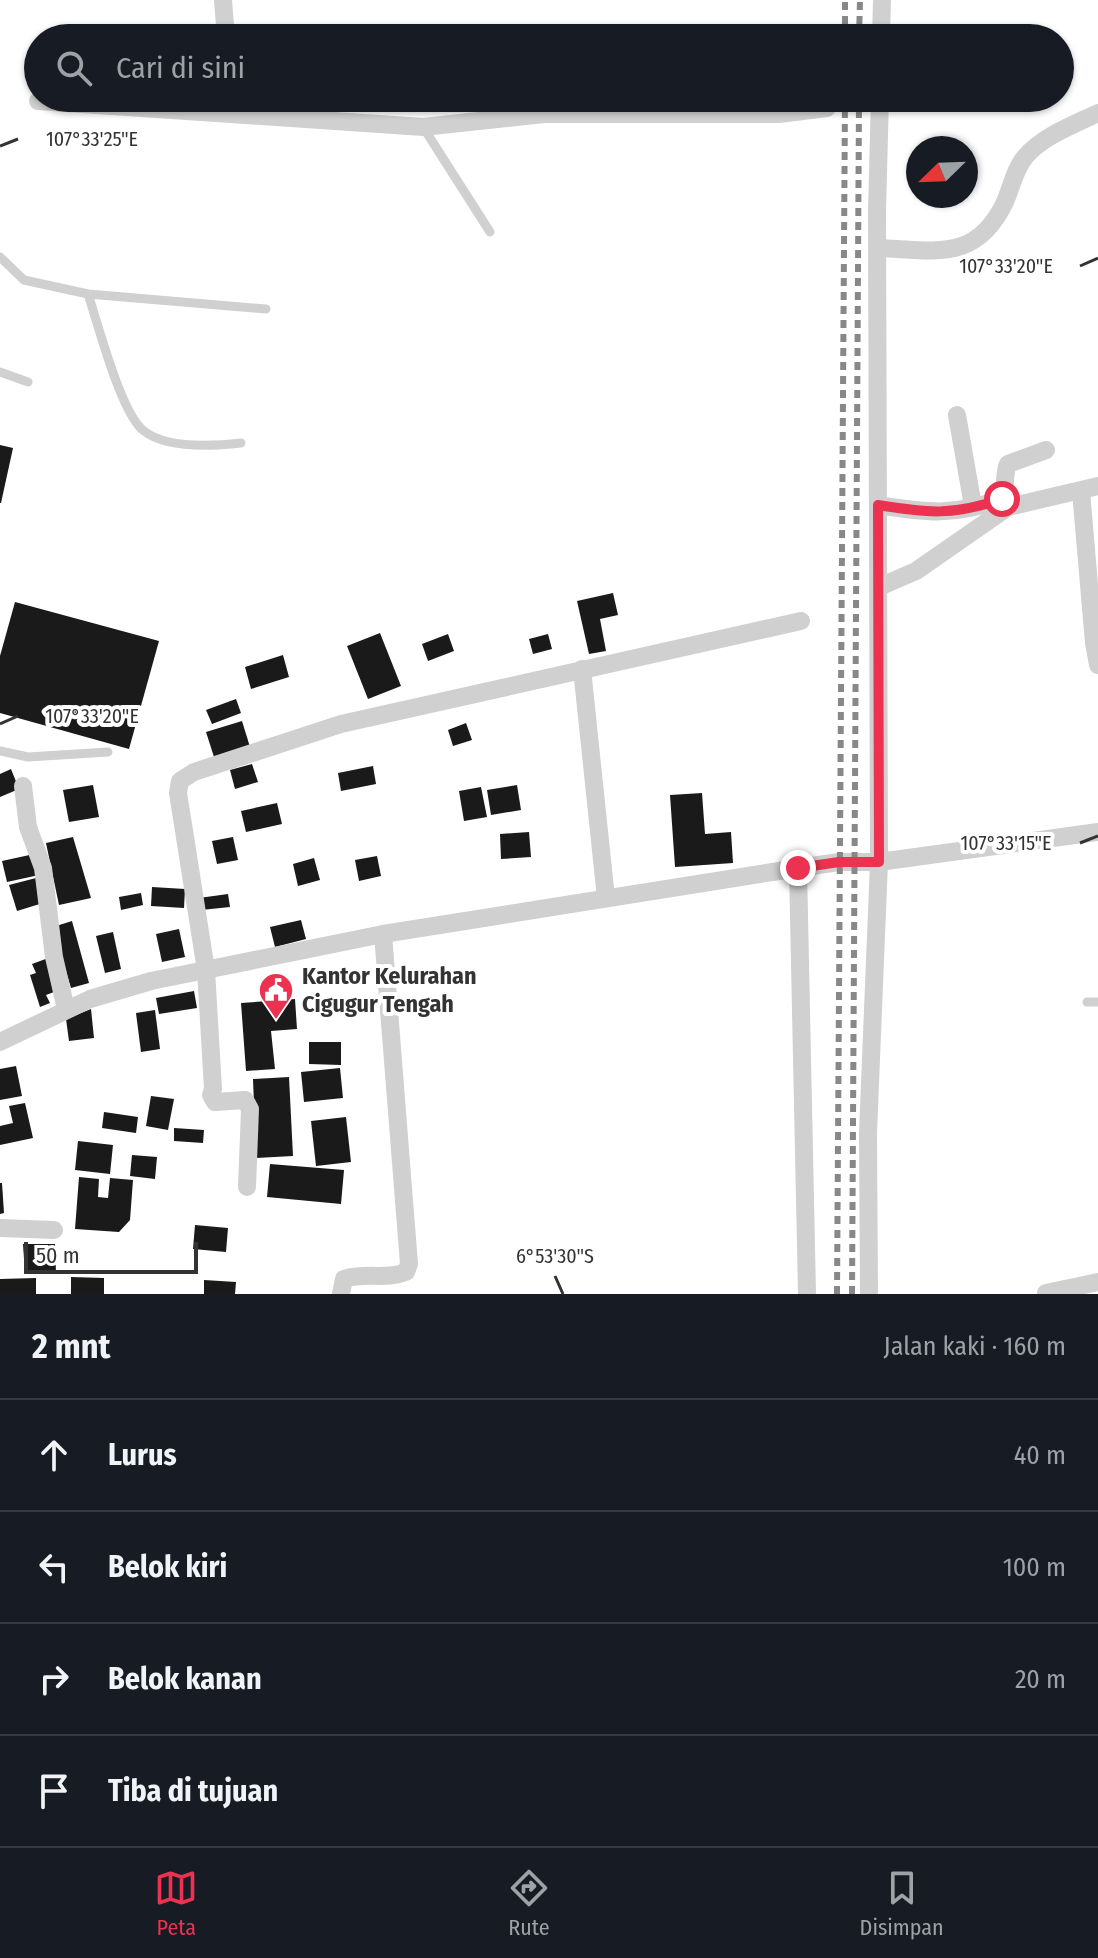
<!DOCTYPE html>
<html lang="id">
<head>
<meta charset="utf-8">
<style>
	:root { --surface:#171b24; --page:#20242c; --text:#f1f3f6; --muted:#9ea1a6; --line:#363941; --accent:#eb3351 }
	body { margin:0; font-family:"Fira Sans Condensed",sans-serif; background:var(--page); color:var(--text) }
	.compass { position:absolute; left:906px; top:136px; width:72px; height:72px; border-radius:50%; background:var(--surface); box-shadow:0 2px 6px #0004; rotate:247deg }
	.scale { position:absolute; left:24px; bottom:20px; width:174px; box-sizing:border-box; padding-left:8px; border:4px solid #333; border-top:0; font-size:22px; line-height:28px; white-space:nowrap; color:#333; -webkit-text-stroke:6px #fff; paint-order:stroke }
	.stop { position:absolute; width:24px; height:24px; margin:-18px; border:6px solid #eb3351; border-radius:50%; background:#fff }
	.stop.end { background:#eb3351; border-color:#fff; box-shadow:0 2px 8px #0008 }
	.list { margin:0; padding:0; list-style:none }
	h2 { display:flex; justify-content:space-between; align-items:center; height:104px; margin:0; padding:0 32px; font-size:34px }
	h2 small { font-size:26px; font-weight:400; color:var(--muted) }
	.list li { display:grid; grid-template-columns:52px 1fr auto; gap:24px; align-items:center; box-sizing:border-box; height:112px; padding:0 32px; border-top:2px solid var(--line) }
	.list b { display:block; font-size:30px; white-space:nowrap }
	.list em { font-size:26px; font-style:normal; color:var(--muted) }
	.icon { flex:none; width:44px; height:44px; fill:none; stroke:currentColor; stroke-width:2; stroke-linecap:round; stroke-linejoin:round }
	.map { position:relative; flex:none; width:1098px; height:1294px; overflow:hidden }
	.search { position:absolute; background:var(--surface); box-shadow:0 2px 6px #0004; left:24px; right:24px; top:24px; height:88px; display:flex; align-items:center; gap:20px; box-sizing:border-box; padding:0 28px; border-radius:44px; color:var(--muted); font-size:30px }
	.sheet { height:552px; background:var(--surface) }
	nav { display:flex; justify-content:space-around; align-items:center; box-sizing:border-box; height:112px; border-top:2px solid var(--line); background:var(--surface); font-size:22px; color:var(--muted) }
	nav a { display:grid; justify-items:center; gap:4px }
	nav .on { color:var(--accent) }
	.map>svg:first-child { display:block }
	.building { fill:#1a1a1a }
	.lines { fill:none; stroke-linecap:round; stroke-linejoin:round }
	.service { stroke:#d0d0d0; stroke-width:9 }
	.minor { stroke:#d0d0d0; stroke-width:18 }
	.rail { stroke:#888; stroke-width:6; stroke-dasharray:8 6; stroke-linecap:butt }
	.route { stroke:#eb3351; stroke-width:10 }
	.ticks { fill:none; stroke:#333; stroke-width:3 }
	.labels { text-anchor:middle; stroke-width:8; stroke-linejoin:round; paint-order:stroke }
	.poi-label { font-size:24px; font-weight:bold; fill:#333; stroke:#fff; text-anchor:start }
	.ticks-label { font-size:20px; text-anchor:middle; fill:#333; stroke:#fff; stroke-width:8; stroke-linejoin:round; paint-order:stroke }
</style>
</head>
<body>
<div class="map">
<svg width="1098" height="1294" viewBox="0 0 1098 1294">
	<rect width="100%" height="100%" fill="#fff"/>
	<g class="building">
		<polygon points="0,445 13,448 1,503 0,503"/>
		<polygon points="613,593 618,615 600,619 606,651 589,654 577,601"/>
		<polygon points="15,602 159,641 129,749 0,713 0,656"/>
		<polygon points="380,633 401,686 368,699 347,646"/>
		<polygon points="448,634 454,651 428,661 422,644"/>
		<polygon points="548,634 552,649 533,654 529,639"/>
		<polygon points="283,655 289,677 251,689 245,667"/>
		<polygon points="236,699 241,713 212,724 206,710"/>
		<polygon points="242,721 250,747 214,757 206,732"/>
		<polygon points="466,723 472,740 453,746 448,730"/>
		<polygon points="252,764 258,782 235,789 230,770"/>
		<polygon points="373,766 376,784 341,791 338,773"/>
		<polygon points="11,769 19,789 0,797 0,774"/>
		<polygon points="93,785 99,817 69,822 63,790"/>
		<polygon points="517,785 521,810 491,815 487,790"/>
		<polygon points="481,787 487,817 464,821 459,791"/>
		<polygon points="702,793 705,834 731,832 733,863 675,867 670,795"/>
		<polygon points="277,803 282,824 246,832 241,811"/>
		<polygon points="529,832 531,857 501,859 500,834"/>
		<polygon points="73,837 91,898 59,905 46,843"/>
		<polygon points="233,837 238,860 217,864 212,841"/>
		<polygon points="34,854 39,875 7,882 2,861"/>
		<polygon points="377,856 381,876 359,881 355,860"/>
		<polygon points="314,858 320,880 298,886 293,864"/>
		<polygon points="36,878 43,903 17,911 9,885"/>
		<polygon points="152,887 185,889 184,908 151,906"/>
		<polygon points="141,893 143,905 121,910 119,897"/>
		<polygon points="228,894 230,907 201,910 199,898"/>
		<polygon points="301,920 306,939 275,947 270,927"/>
		<polygon points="72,921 89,983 71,988 53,927"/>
		<polygon points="179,929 185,957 162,962 156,934"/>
		<polygon points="113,932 121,969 105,973 96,936"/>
		<polygon points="51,957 62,989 46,995 50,1003 40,1007 30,975 36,973 32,964"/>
		<polygon points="194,991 197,1008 159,1014 156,998"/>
		<polygon points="295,999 297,1029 271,1031 275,1069 246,1071 241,1003"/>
		<polygon points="91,1009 94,1038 69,1041 66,1019"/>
		<polygon points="155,1010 160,1049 141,1052 136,1013"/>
		<polygon points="309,1042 341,1042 341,1065 309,1064"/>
		<polygon points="16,1066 22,1096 0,1100 0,1069"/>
		<polygon points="340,1068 343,1098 304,1102 301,1072"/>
		<polygon points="289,1077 293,1156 256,1158 253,1079"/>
		<polygon points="151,1096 174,1099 168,1130 146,1126"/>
		<polygon points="25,1103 33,1138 0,1145 0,1126 13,1123 9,1106"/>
		<polygon points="104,1112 138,1117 136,1133 102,1128"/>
		<polygon points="346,1117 351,1162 316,1166 311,1121"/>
		<polygon points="174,1128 204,1130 203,1143 174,1141"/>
		<polygon points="78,1141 113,1145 110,1174 75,1170"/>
		<polygon points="132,1155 157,1157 155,1179 130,1176"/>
		<polygon points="270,1164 344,1170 341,1204 267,1197"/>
		<polygon points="79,1177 99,1179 98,1197 108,1198 110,1178 133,1180 130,1220 119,1232 75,1229"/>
		<polygon points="0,1183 2,1183 4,1213 0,1214"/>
		<polygon points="195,1225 228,1228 226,1252 193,1249"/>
		<polygon points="23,1244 55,1244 56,1273 25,1274"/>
		<polygon points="71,1277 104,1278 104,1294 71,1294"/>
		<polygon points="36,1278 36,1294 0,1294 0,1279"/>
		<polygon points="204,1280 236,1282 235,1294 204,1294"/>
	</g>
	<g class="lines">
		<g class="service">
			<polyline points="423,127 490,232"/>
			<polyline points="0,257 24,280 88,294 266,309"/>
			<path d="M88,294C98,324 121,414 144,431C167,449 214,446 241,443"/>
			<polyline points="0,372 28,382"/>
			<polyline points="0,751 28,757 108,752"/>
			<polyline points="1087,1002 1098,1002"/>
		</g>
		<g class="minor">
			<polyline points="223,0 226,38"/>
			<polyline points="881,38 882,0"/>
			<polyline points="38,101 423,127 544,114 779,114 827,108"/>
			<path d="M878,248C934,250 976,263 1005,202C1011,188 1015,169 1025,157C1043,136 1073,125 1098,113"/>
			<polyline points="957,415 973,506"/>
			<polyline points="1081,491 1094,643 1098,665"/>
			<path d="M878,505C928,513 953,516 1002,499C1007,487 1003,476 1008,464L1046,450"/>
			<polyline points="879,587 916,571 1008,507 1098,486"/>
			<polyline points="582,669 606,898"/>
			<polyline points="23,786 28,827 43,868 54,957 66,1009"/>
			<polyline points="798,868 807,1294"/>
			<polyline points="0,1042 90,999 151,981 383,934 798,868 839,862 879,862 1098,832"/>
			<polyline points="247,1187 250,1109 245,1100 215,1102 211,1095 213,1089 206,970 178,793 180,781 194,772 341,724 801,621"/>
			<polyline points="0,1228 54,1230"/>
			<polyline points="1046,1293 1098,1282"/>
			<path d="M341,1294L344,1279C364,1272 386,1280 406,1272L409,1264L383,934"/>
			<polyline points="869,1294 868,1133 879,862 877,211 880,98"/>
		</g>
		<g class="rail">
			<polyline points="845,38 845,0"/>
			<polyline points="859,38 860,0"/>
			<polyline points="837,1294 845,98"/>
			<polyline points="852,1294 859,98"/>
		</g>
	</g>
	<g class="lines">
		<path class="route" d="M798,868L839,862H879L878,505C927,513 953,516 1002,499"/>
	</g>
	<path class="ticks" d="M0,146L18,139M1080,266L1098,258M0,724L18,716M1080,843L1098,836M555,1276L563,1294"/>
	<defs>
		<g id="civic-pin" transform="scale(1.8)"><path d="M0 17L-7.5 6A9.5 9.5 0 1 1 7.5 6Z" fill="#eb3351" stroke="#fff"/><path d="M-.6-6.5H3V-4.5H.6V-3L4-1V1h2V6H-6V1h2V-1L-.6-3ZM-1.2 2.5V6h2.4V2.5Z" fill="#fff"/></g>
	</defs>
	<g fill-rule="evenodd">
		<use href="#civic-pin" x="276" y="990"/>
	</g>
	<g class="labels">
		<g class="poi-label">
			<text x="302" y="984">Kantor Kelurahan<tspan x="302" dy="28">Cigugur Tengah</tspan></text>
		</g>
	</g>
	<g class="ticks-label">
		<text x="92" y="146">107°33'25"E</text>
		<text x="1006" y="273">107°33'20"E</text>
		<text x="92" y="723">107°33'20"E</text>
		<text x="1006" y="850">107°33'15"E</text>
		<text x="555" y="1263">6°53'30"S</text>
	</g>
</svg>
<svg class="compass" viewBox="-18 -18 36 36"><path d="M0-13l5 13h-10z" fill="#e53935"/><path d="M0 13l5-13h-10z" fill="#9ea1a6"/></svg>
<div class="scale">50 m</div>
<div class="stop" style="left:1002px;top:499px"></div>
<div class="stop end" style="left:798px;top:868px"></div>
<div class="search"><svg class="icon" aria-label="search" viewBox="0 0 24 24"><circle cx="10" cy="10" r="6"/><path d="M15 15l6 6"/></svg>Cari di sini</div>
</div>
<section class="sheet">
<h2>2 mnt<small>Jalan kaki · 160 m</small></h2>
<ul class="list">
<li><svg class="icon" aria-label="ahead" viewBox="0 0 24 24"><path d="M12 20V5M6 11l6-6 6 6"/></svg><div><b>Lurus</b></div><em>40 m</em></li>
<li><svg class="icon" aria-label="left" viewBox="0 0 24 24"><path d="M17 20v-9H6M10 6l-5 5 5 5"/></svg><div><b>Belok kiri</b></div><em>100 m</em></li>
<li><svg class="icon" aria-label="right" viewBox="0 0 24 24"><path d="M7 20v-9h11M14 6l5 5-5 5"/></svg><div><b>Belok kanan</b></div><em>20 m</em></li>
<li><svg class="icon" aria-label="arrive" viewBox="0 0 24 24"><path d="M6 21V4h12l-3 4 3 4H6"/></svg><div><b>Tiba di tujuan</b></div></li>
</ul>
</section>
<nav>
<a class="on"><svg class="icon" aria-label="map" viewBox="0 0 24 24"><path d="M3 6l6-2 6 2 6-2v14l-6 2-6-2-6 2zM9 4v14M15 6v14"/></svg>Peta</a>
<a><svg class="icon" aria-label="directions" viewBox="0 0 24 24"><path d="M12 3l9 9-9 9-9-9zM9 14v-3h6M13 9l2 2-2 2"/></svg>Rute</a>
<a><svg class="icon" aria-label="saved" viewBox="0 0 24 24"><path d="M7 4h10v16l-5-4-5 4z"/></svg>Disimpan</a>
</nav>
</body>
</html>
